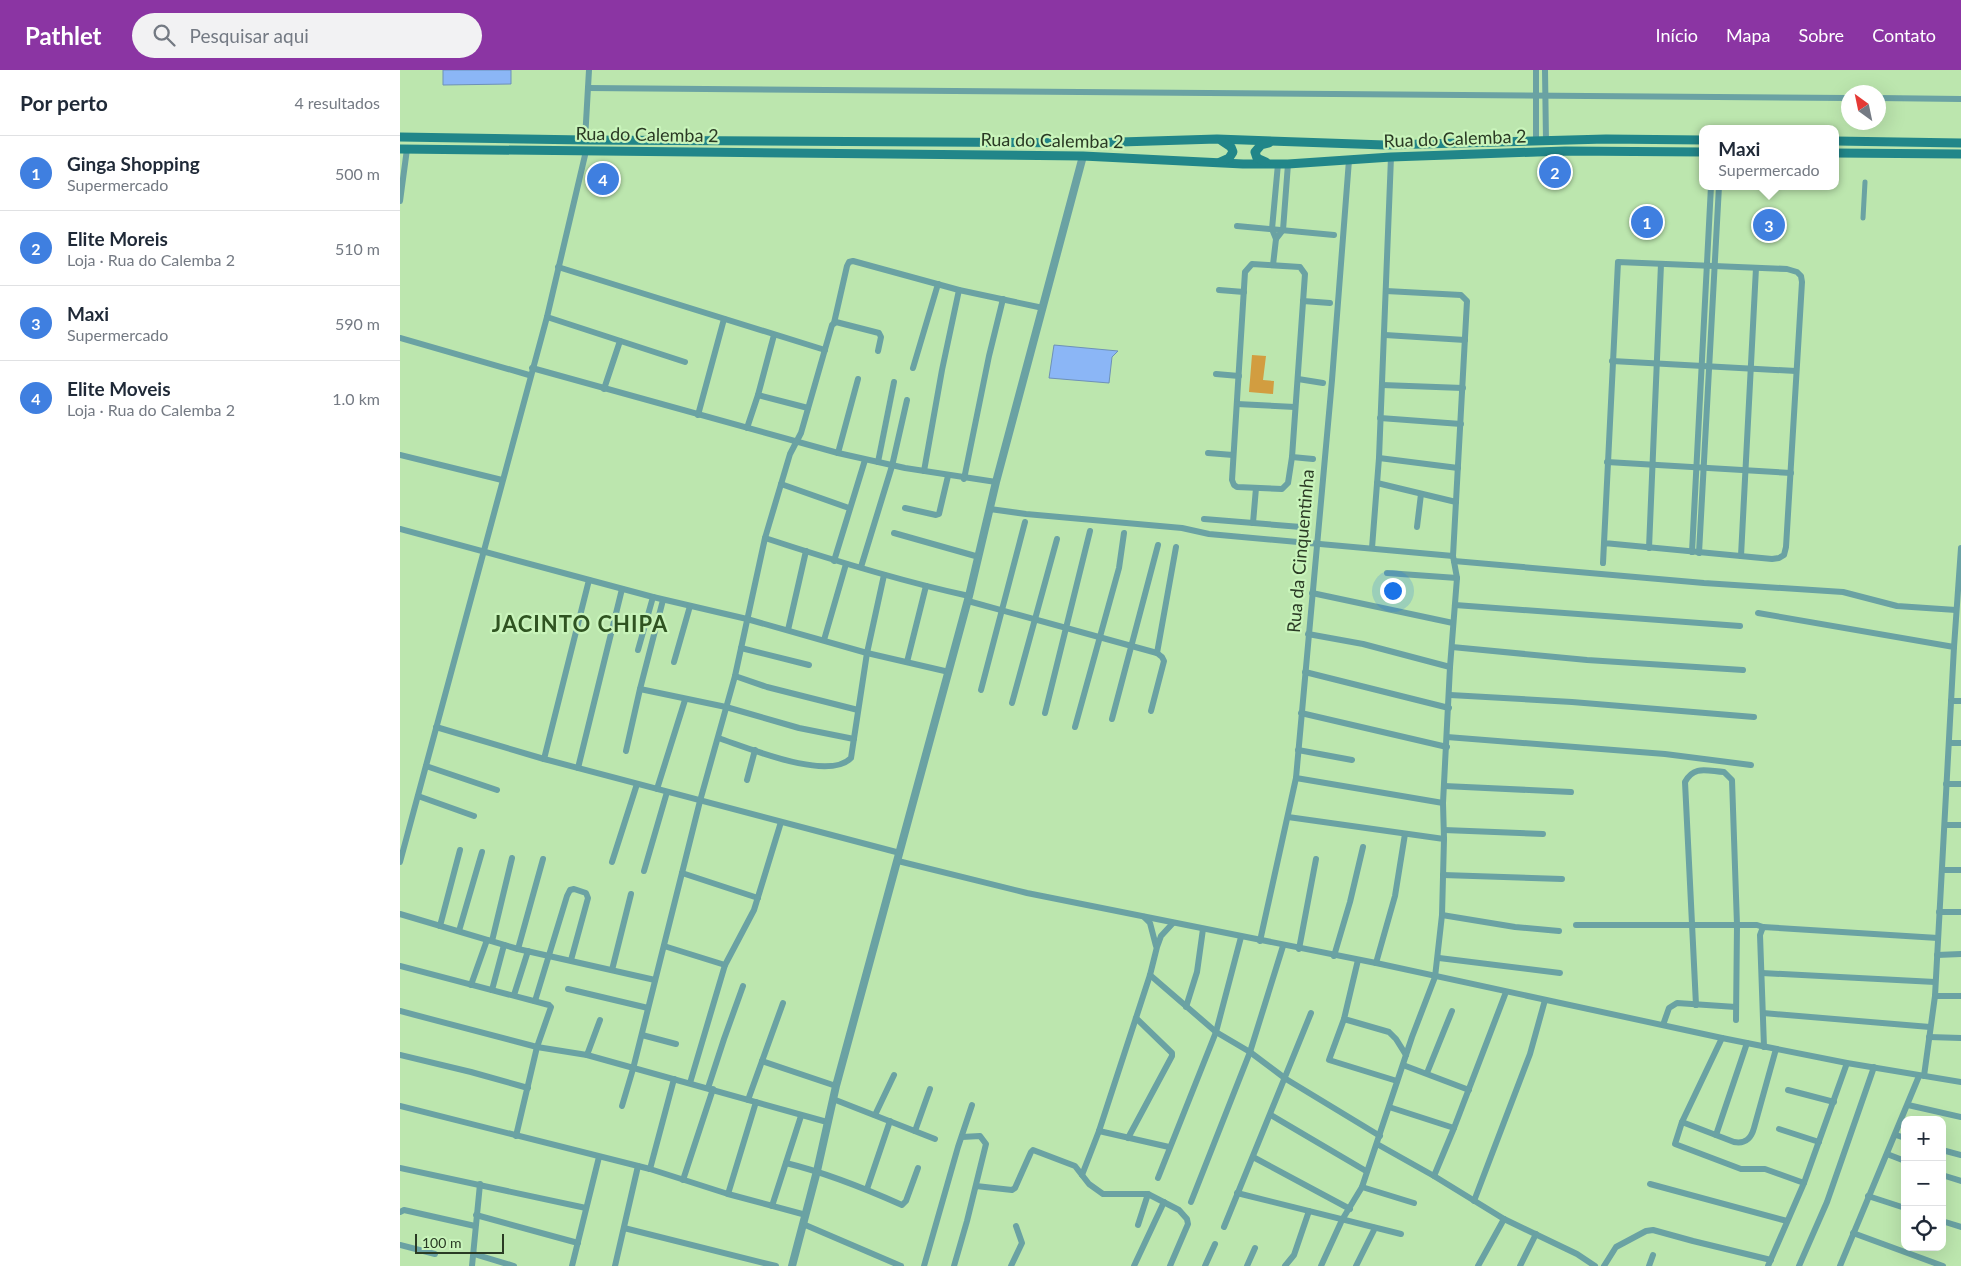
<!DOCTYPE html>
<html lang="pt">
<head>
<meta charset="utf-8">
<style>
	:root { --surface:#fff; --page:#f2f2f3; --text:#1f2937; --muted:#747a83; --line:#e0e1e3; --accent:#8b35a3 }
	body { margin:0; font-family:Lato,sans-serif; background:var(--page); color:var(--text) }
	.controls { position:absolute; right:15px; bottom:15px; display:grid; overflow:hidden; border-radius:10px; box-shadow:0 5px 20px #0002 }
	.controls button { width:45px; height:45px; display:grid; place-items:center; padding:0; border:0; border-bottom:1px solid var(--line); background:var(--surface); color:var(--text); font:25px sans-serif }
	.compass { position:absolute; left:1441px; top:15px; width:45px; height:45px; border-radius:50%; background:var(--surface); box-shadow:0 5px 20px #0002; rotate:327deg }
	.scale { position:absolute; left:15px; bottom:12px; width:89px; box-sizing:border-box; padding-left:5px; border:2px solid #2a3a24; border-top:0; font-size:14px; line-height:18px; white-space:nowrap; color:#2a3a24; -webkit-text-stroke:4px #c9f4bb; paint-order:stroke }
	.you { position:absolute; left:992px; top:520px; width:18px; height:18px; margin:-12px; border:4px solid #fff; border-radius:50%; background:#1a73e8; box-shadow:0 0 0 8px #1a73e833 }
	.badge { display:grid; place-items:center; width:32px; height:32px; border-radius:50%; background:var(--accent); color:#fff; font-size:16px; font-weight:700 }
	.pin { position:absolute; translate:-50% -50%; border:2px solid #fff; box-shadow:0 1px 5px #0006 }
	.popup { position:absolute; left:1299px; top:55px; width:140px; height:65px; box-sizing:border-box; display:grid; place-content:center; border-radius:10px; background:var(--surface); filter:drop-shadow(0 1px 4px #0005); font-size:16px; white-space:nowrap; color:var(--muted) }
	.popup b { font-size:19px; color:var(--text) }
	.popup::after { content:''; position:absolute; left:50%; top:100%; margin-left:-10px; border:10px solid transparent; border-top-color:var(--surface) }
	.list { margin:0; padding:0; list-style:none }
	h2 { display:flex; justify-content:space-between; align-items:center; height:65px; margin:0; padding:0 20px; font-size:21px }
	h2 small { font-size:16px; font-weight:400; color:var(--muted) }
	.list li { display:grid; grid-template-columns:32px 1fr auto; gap:15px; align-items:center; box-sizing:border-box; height:75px; padding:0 20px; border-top:1px solid var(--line) }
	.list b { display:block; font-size:19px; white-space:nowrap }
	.list p { margin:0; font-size:16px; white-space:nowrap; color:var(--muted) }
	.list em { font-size:16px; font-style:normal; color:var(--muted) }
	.icon { flex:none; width:28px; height:28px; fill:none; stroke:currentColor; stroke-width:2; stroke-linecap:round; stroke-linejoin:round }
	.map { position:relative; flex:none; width:1561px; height:1196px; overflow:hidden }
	header { display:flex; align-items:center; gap:30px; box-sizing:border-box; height:70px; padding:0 25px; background:var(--accent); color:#fff }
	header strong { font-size:24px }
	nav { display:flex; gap:28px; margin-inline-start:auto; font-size:18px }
	.search { width:350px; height:45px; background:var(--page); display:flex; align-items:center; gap:12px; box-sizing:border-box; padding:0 18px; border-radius:28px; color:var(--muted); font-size:19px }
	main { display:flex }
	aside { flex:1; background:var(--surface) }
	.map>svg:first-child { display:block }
	.green { fill:#d29d40 }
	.water { fill:#8bb6f6; stroke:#6e91b7 }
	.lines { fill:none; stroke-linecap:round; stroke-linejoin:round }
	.pedestrian { stroke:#6aa2a3; stroke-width:5 }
	.minor { stroke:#6aa2a3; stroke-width:6 }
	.tertiary { stroke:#6aa2a3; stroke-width:8 }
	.secondary { stroke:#218689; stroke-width:9 }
	.labels { text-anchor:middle; stroke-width:4.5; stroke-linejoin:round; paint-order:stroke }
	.street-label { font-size:18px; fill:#2a3a24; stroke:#c9f4bb }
	.district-label { font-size:22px; font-weight:bold; letter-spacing:1px; fill:#2f5321; stroke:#c9f4bb }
</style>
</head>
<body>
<header>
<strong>Pathlet</strong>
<div class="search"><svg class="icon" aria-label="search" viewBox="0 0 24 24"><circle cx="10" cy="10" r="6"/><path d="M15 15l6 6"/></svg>Pesquisar aqui</div>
<nav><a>Início</a><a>Mapa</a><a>Sobre</a><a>Contato</a></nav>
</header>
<main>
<aside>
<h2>Por perto<small>4 resultados</small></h2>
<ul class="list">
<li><span class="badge" style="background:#3f7fe0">1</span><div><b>Ginga Shopping</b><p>Supermercado</p></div><em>500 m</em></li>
<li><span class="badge" style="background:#3f7fe0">2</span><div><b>Elite Moreis</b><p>Loja · Rua do Calemba 2</p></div><em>510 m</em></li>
<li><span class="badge" style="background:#3f7fe0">3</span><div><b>Maxi</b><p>Supermercado</p></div><em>590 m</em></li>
<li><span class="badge" style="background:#3f7fe0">4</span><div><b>Elite Moveis</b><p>Loja · Rua do Calemba 2</p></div><em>1.0 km</em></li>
</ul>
</aside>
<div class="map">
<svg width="1561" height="1196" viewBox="0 0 1561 1196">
	<rect width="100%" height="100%" fill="#bce6ae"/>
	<polygon class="green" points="852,285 866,286 863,310 874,311 873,324 849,322"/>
	<g class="water">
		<polygon points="43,0 111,0 111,14 43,15"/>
		<polygon points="654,275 718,281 712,287 709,313 649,308"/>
	</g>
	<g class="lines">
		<polyline class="pedestrian" points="1463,148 1465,112"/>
		<g class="minor">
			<polyline points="1136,0 1136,72"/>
			<polyline points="1145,0 1146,71"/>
			<polyline points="188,18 1448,28"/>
			<polyline points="1478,28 1561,29"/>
			<polyline points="185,70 189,0"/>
			<polyline points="0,131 7,79"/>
			<polyline points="837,156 934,165"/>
			<polyline points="876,169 872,159 878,94"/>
			<polygon points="852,194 900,197 905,204 892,387 888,413 882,419 837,417 834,415 832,410 845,202"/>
			<polyline points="873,195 876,169 883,160 888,94"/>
			<polyline points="158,197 425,280"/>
			<polyline points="819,220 844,222"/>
			<polyline points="903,231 930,233"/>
			<polyline points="147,247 285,292"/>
			<polyline points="434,253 447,196 449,192 453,191 559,220 643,238"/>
			<polyline points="985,265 1065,270"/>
			<polyline points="0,268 129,305"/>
			<polyline points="1212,291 1396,301"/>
			<polyline points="132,298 438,383 505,398 596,412"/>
			<polyline points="513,298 538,214"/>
			<polyline points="816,304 839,306"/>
			<polyline points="898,309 923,313"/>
			<polyline points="982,315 1063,318"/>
			<polyline points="204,319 220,271"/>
			<polyline points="358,325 408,338"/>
			<polyline points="837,334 895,337"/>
			<polyline points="298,345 324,249"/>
			<polyline points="980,348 1061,354"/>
			<polyline points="347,358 358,325 374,265"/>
			<polyline points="438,383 458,309"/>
			<polyline points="808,383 833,385"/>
			<polyline points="0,385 102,410"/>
			<polyline points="892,387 913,389"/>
			<polyline points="979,388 1058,398"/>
			<polyline points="478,392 494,312"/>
			<polyline points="1207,392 1391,403"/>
			<polyline points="524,401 542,300 559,220"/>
			<polyline points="564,409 589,286 603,229"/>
			<polyline points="977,413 1056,432"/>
			<polyline points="381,414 449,438"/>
			<polyline points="505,438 536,445 539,444 548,406"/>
			<polyline points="590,439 626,444 782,458 809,464 1053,486"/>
			<polyline points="804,449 901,457"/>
			<polyline points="853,453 856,418"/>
			<polyline points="1017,457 1021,424"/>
			<polyline points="0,459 253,527 347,549 467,583 549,602"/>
			<polyline points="494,463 579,487"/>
			<path d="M365,468C432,490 500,511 569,526"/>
			<polyline points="972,478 979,388 991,87"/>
			<polyline points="1249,478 1261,194"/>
			<polyline points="1292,482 1311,116"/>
			<polyline points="1299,483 1319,116"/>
			<polyline points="1341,486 1356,198"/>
			<polyline points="434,491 465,390"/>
			<polyline points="1054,491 1304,513 1443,522 1497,536 1556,540"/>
			<polyline points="1203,493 1204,473 1218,192 1387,199 1397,202 1401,206 1402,212 1386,477 1384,485 1379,488 1372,489 1204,473"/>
			<polyline points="461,497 492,396 507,330"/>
			<polyline points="987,503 1057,508"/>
			<polyline points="912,523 1053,553"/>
			<polyline points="568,531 757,583 762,587 764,591 751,641"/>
			<polyline points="1055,535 1340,556"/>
			<polyline points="1358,543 1554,577"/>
			<polyline points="388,560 406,481"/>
			<polyline points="908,564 963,574 1050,597"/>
			<polyline points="424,570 446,494"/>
			<polyline points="1052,577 1187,590 1343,600"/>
			<polyline points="341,578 409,595"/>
			<polyline points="238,580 253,527"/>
			<polyline points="757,583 776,477"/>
			<polyline points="274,592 290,536"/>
			<polyline points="507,592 526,516"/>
			<polyline points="905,602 1049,638"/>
			<polyline points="335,606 367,617 458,640"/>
			<polyline points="240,619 326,637 399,658 454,669"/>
			<polyline points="581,620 625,452"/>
			<polyline points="1050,625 1172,632 1354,647"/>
			<polyline points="1551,631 1561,631"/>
			<polyline points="612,633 657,469"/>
			<polyline points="645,643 690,461"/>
			<polyline points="901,643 1047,677"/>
			<polyline points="712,649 758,475"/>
			<polyline points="36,657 144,689 500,783"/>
			<polyline points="675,657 719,498 724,463"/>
			<polyline points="1047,667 1265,684 1351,695"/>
			<path d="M318,668C346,677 428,712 451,688L467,583L484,505"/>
			<polyline points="1549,673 1561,673"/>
			<polyline points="898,680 952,690"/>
			<polyline points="226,681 240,619 263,530"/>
			<polyline points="144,689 189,510"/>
			<polyline points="26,696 97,720"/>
			<polyline points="178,698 222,519"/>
			<polyline points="896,708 1043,733"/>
			<polyline points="347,710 355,680"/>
			<polyline points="1546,714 1561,714"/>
			<polyline points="1044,716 1171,722"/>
			<polyline points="257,719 285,630"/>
			<polyline points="18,726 74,746"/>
			<polyline points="888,747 1044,769"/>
			<polyline points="1545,755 1561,755"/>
			<polyline points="1044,760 1143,764"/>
			<polyline points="498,791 627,823 976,893 1322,968 1447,993 1561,1012"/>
			<polyline points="0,792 147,247 186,81"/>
			<polyline points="212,792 237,714"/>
			<polyline points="1542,800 1561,800"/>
			<polyline points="244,801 267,722"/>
			<polyline points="282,803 358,828"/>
			<polyline points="1043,805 1162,809"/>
			<polyline points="1539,842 1561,842"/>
			<polyline points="0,844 118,879 255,910"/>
			<polyline points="1042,845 1115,857 1159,861"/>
			<polyline points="744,847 750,853 756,876"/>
			<polyline points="1176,855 1357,855 1363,857"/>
			<polyline points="40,856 60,780"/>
			<polyline points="59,861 82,782"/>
			<polyline points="92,871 112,788"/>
			<polyline points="860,871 896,708 932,310 949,90"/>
			<polyline points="264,876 325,895"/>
			<polyline points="118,879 143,789"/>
			<polyline points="899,879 916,789"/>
			<polyline points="1537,885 1561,884"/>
			<polyline points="934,886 950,832 963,777"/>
			<polyline points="1039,888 1160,903"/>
			<polyline points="958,890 944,949 929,990 997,1011"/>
			<polyline points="976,893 995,826 1005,764"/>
			<polyline points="0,896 149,935 151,937 137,977 116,1066"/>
			<polyline points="212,900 231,824"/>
			<polyline points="1362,903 1535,912"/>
			<polyline points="750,905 816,962 850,982 886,1009 980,1066"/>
			<polyline points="71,915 87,870"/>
			<polyline points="168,919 248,938"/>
			<polyline points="92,920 104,875"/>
			<polyline points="114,925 128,881"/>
			<polyline points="1535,926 1561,926"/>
			<polyline points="135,931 167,826 170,820 174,819 186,823 188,828 171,890"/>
			<path d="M1296,935L1285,712C1294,695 1307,701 1324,702L1332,710L1337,855L1336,950"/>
			<polyline points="786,937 797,902 803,859"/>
			<polyline points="0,941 137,977 187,985 427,1052"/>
			<polyline points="1363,943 1530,957"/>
			<polyline points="944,949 989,962 996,969 1006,985"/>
			<polyline points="1263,955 1269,938 1277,933 1336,937"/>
			<polyline points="242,965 276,974"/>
			<polyline points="1529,967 1561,968"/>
			<polyline points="1322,968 1282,1052 1275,1074 1341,1099 1365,1099 1404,1113"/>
			<polyline points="1364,977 1360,865 1363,857 1538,868"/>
			<polyline points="0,985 71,1002 128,1018"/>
			<polyline points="187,985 200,950"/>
			<polyline points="362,991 436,1016"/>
			<polyline points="1003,995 1069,1020"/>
			<polyline points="1027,1003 1052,941"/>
			<polyline points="1524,1006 1535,926 1554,577 1561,478"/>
			<polyline points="290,1013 325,895 354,840 381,752"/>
			<polyline points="308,1018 324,969 343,916"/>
			<polyline points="1388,1020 1434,1032"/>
			<polyline points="433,1029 535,1069"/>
			<polyline points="348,1030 383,933"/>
			<polyline points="1508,1035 1561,1047"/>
			<polyline points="0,1036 250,1099 328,1124 406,1145"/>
			<polyline points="222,1036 233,999 300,731 335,606 365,468 390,384 401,363 432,255 436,252 479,263 481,267 478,281"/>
			<polyline points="989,1037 1054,1058"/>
			<polyline points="475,1045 494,1005"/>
			<polyline points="871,1045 966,1101"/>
			<path d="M1282,1052L1334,1072C1345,1074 1351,1069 1354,1058L1376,979"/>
			<polyline points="1379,1059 1419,1072"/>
			<polyline points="515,1061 530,1019"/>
			<polyline points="699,1061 769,1077"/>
			<polyline points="1316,1065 1347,973"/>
			<polyline points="1496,1065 1505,1068"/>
			<polyline points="728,1068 772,986 772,983 736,948"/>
			<polyline points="977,1074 1034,1106 1054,1058 1106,922"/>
			<polyline points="1542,1080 1561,1085"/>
			<polyline points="1487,1084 1505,1091"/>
			<polyline points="853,1087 950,1139"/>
			<path d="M386,1093C427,1103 464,1118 502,1135L506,1131L518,1098"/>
			<polyline points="0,1098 186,1138"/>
			<polyline points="250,1099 274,1009"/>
			<polyline points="682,1105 699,1061 750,905 757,877 761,866 773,853"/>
			<polyline points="1542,1105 1561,1111"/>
			<polyline points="1034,1106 1104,1149 1177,1184 1195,1196"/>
			<polyline points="758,1108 816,962 841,867"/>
			<polyline points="283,1110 313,1019"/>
			<polyline points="1250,1114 1387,1151"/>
			<polyline points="576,1116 612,1120 615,1118 631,1082 633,1080 675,1096 689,1114 703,1124 748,1124 779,1140 787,1149 788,1154 770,1196"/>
			<polyline points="962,1117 1014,1133"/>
			<polyline points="467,1119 490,1051"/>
			<polyline points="837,1123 1001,1164"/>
			<polyline points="328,1124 356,1032"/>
			<polyline points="1468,1126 1505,1138"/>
			<polyline points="1074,1131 1130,984 1145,930"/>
			<polyline points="791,1132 850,982 883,876"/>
			<polyline points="372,1136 401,1046"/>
			<polyline points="0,1142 4,1140 75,1156"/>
			<polyline points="76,1145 178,1173"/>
			<polyline points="1542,1151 1561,1157"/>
			<polyline points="403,1154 501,1196"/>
			<polyline points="738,1155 748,1124"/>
			<polyline points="824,1157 911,943"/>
			<polyline points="224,1158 376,1196"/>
			<polyline points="1453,1163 1543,1196"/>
			<polyline points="0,1175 35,1184"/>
			<polyline points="74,1184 114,1196"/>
			<polyline points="72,1196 80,1114"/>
			<polyline points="172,1196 199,1087"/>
			<polyline points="215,1196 238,1096"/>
			<polyline points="524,1196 558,1077 572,1035"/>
			<polyline points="554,1196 567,1151 586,1074 580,1066 562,1067"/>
			<polyline points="611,1196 622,1173 616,1156"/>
			<polyline points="734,1196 764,1132"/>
			<polyline points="805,1196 815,1174"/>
			<polyline points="847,1196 855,1178"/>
			<polyline points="885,1196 894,1185 909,1141"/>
			<polyline points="921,1196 942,1150 962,1117 1012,967 1035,907 1042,845 1044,769 1043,733 1050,597 1057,508 1053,486 1067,231 1061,225 986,221"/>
			<polyline points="956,1196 975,1158"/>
			<polyline points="1078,1196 1104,1149"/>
			<polyline points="1120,1196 1136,1164"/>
			<polyline points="1204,1196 1216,1177 1246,1161 1253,1160 1293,1171 1371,1190"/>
			<polyline points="1249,1196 1253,1185"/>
			<polyline points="1368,1196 1404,1113 1447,993"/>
			<polyline points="1399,1196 1427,1132 1474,997"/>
			<polyline points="1440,1196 1519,1006"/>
		</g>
		<polyline class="tertiary" points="392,1196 417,1101 436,1016 569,526 596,412 683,86"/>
		<g class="secondary">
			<polyline points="0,67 185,70 688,73 817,69 985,75 1206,69 1303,70"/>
			<polyline points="1435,71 1561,73"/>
			<polyline points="0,79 683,86 843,94 888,94 991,87 1165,81 1303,82"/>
			<polyline points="1435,83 1561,84"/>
			<polyline points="820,92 829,88 833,82 831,77 822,71"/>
			<polyline points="866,92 857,88 855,82 861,75 869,73"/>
		</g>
	</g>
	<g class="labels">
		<g class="street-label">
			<text transform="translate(247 65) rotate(1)" y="6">Rua do Calemba 2</text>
			<text transform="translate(1055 69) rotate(-2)" y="6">Rua do Calemba 2</text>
			<text transform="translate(652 71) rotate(1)" y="6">Rua do Calemba 2</text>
			<text transform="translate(901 481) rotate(-85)" y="6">Rua da Cinquentinha</text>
		</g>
		<g class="district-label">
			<text x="180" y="562">JACINTO CHIPA</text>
		</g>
	</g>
</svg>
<div class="controls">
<button>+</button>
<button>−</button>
<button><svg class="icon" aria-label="locate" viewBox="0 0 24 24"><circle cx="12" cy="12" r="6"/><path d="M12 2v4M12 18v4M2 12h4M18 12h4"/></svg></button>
</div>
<svg class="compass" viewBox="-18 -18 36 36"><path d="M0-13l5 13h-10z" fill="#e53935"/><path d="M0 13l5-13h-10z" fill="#747a83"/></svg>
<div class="scale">100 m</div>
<div class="you"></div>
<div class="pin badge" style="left:1247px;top:152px;background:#3f7fe0">1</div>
<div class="pin badge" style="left:1155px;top:102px;background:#3f7fe0">2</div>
<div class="pin badge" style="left:1369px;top:155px;background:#3f7fe0">3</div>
<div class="popup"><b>Maxi</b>Supermercado</div>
<div class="pin badge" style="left:203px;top:109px;background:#3f7fe0">4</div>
</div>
</main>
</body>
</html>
